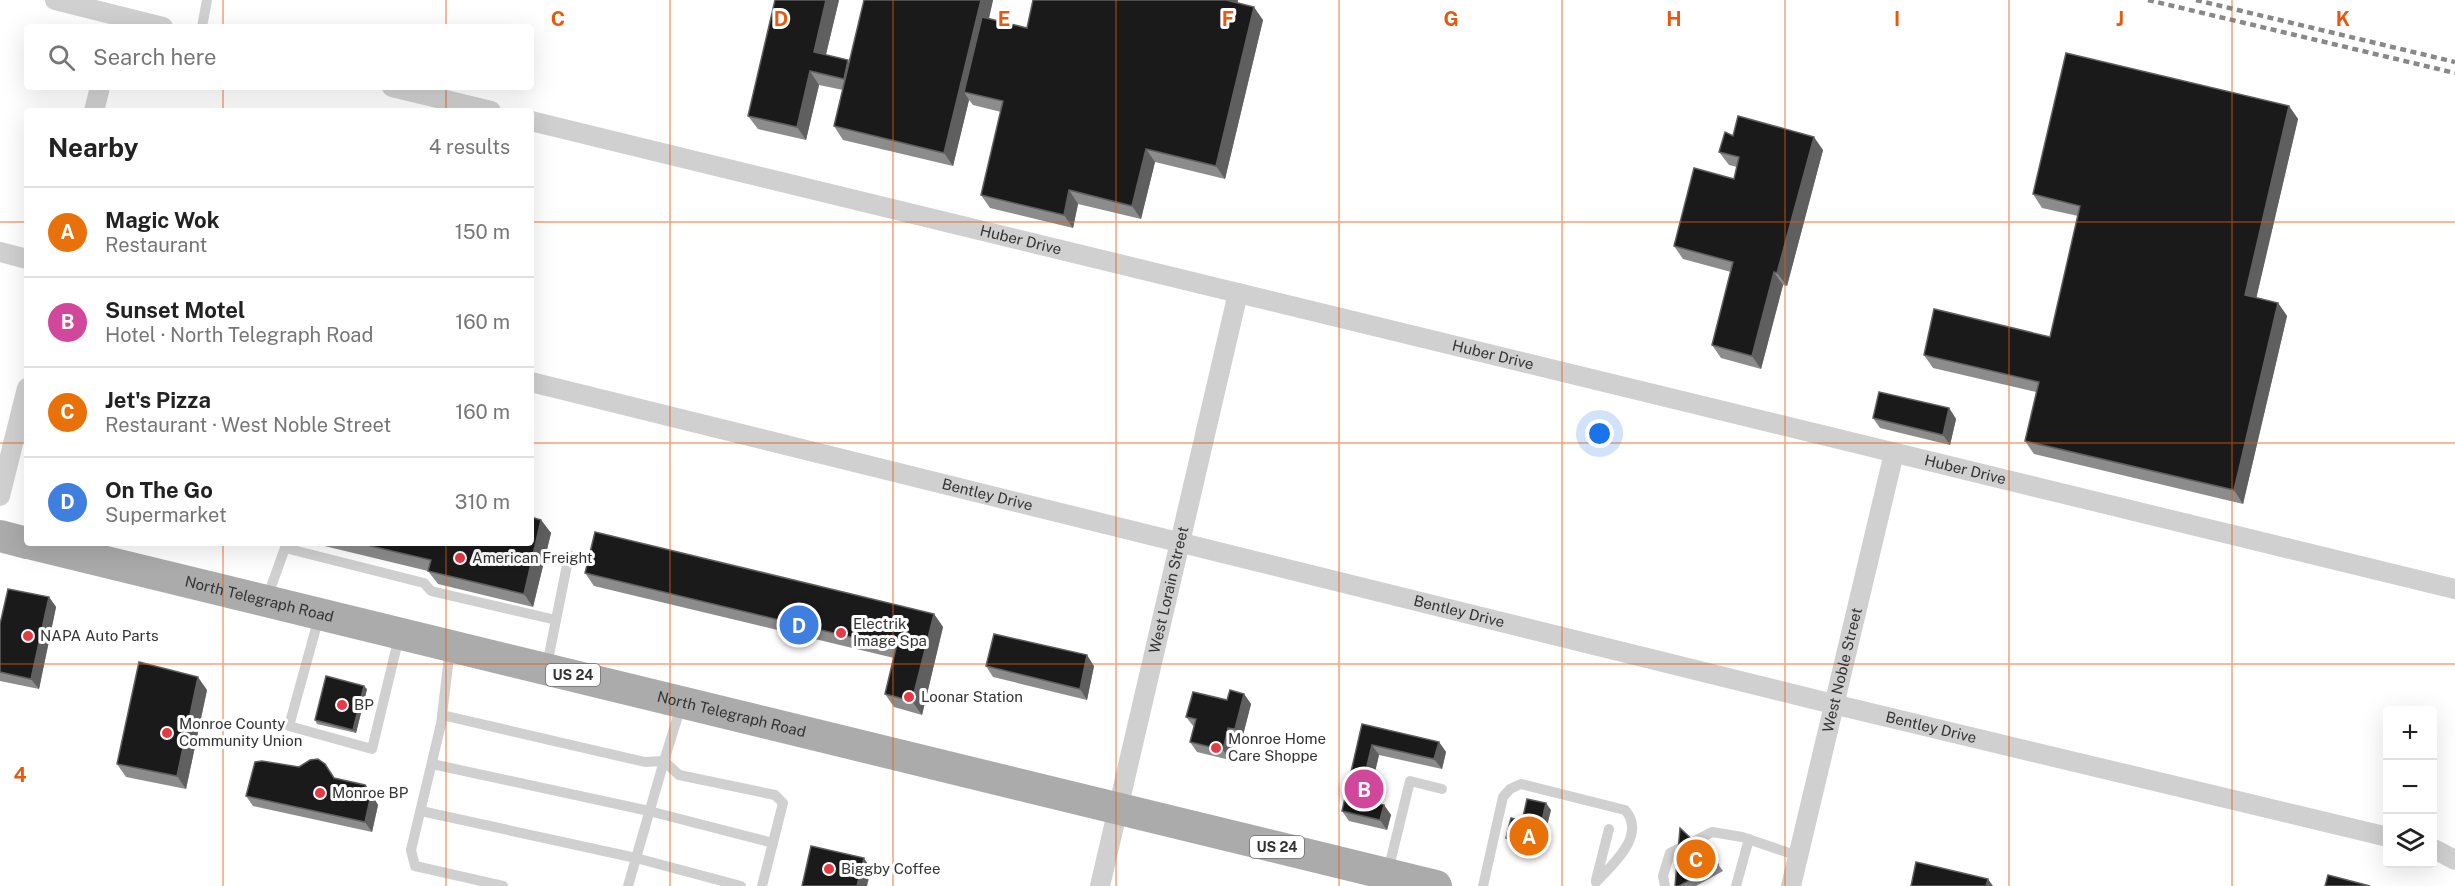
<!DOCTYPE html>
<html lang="en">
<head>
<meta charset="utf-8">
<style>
	:root { --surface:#fff; --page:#f6f6f6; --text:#222; --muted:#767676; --line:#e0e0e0; --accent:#0f766e }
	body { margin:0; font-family:"Public Sans",sans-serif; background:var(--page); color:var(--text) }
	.controls { position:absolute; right:18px; bottom:18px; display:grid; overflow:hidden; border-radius:6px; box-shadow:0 6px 24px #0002 }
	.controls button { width:54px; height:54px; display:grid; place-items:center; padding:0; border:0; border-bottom:2px solid var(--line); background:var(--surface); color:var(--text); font:30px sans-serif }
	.you { position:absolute; left:1600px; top:434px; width:21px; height:21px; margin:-15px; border:4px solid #fff; border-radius:50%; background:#1a73e8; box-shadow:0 0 0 9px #1a73e833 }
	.badge { display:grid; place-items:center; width:39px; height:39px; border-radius:50%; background:var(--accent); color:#fff; font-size:20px; font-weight:700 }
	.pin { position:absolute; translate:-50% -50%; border:3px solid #fff; box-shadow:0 2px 6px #0006 }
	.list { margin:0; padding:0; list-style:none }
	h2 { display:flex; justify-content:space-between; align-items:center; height:78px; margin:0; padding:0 24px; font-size:26px }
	h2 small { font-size:20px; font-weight:400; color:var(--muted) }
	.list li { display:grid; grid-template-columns:39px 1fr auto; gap:18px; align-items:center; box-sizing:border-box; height:90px; padding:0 24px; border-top:2px solid var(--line) }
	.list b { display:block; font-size:22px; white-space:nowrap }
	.list p { margin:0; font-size:20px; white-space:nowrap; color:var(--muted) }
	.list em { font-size:20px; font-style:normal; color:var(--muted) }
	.icon { flex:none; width:33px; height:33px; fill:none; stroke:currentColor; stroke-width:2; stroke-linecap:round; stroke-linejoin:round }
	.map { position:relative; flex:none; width:2455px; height:886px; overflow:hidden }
	.search { position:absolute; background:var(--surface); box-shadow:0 6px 24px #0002; left:24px; top:24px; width:510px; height:66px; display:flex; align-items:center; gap:15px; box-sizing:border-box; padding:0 21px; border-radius:6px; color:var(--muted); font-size:22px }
	.panel { position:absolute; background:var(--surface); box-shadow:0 6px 24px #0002; left:24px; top:108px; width:510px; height:438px; border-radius:6px }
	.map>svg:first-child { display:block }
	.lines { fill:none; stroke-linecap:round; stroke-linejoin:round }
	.lane { stroke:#d0d0d0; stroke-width:10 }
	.street { stroke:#d0d0d0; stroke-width:20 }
	.primary { stroke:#ababab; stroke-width:32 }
	.rail { stroke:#888; stroke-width:4.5; stroke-dasharray:6 4.5; stroke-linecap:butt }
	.wall { fill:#8c8c8c }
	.shaded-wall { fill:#5f5f5f }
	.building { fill:#1a1a1a; stroke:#5f5f5f; stroke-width:1.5 }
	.grid { fill:none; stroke:#e8590c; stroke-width:1.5; stroke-opacity:0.55 }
	.poi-dot { fill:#e63946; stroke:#fff; stroke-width:2 }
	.labels { text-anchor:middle; stroke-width:6; stroke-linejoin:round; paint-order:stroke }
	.shield { fill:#fff; stroke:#707070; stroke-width:1.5 }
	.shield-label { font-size:14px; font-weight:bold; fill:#333 }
	.street-label { font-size:15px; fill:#333; stroke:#fff }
	.poi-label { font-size:15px; fill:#333; stroke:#fff; text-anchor:start }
	.grid-label { font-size:20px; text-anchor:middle; font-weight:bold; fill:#e8590c; stroke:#fff; stroke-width:6; stroke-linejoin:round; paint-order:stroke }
</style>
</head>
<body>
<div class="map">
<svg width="2455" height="886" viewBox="0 0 2455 886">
	<rect width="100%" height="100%" fill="#fff"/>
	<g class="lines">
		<g class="lane">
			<polyline points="202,27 207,0"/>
			<polyline points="267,598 285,548 424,583 431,591 556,620"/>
			<polyline points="319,617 289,726 372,749 399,637"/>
			<polyline points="450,649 441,724 411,850 415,866 503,886"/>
			<polyline points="547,665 569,555"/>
			<polyline points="681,706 664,761 679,775 775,795 783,803 762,886"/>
			<polyline points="442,715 645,762 664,761 628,886"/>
			<polyline points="432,764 649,811 773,843"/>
			<polyline points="421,811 636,858 741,886"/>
			<polyline points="1693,842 1712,832 1742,837 1798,856"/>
			<polyline points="1388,871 1410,781 1442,789"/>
			<polyline points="1596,880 1609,829"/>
			<path d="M1483,886L1503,797L1510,789L1521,784L1625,810C1647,835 1613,864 1596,882"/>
			<polyline points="1665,886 1663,876 1670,853 1684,846"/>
			<polyline points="1736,886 1749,839"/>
		</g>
		<g class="street">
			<polyline points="55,0 163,27"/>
			<polyline points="392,87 491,111"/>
			<polyline points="94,111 100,87"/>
			<path id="s1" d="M531,121L2455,589"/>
			<polyline points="0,252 27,259"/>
			<path id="s2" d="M531,382L1833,704L2388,837"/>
			<polyline points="0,496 27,388"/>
			<polyline points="2432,848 2455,860"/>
			<path id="s3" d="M1100,886L1238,293"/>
			<path id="s4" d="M1791,886L1894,453"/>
		</g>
		<g class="primary">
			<polyline points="0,536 27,543"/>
			<path id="s5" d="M28,543L1436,886"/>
		</g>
		<g class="rail">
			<polyline points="2148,0 2455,73"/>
			<polyline points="2196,0 2455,62"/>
		</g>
	</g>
	<g class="wall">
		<polygon points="775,0 839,0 826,55 849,62 864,0 993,0 989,19 1027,28 1033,0 1238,0 1237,3 1263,20 1225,179 1155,162 1141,219 1078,204 1073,228 990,208 981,195 1001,112 973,105 969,100 953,166 843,140 834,126 843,90 819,85 806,140 758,129 748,116"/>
		<polygon points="2289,106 2298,119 2256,298 2278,303 2287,316 2243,504 2034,454 2025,441 2036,392 1933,368 1924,355 2050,337 2078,216 2042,208 2033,194"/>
		<polygon points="1733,136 1823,150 1787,286 1783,285 1761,369 1721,358 1712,345 1731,272 1683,259 1674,246 1734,179 1737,167 1729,165 1719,152"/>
		<polygon points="1949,408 1956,419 1950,445 1880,428 1873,418"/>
		<polygon points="541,520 551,533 533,607 438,584 428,571 312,543 531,543"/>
		<polygon points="585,573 934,614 943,627 922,715 894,707 885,694 894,658 594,586"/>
		<polygon points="49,597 56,607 39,689 0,681 0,624"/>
		<polygon points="986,666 1094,666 1087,700 993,677"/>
		<polygon points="367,689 356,733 317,724 315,720"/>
		<polygon points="207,690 186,789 126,777 117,764"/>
		<polygon points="1244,694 1251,704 1242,739 1235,738 1230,760 1197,752 1190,742 1194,727 1186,717"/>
		<polygon points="1362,724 1439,742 1446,752 1442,769 1379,755 1368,801 1384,805 1391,815 1387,830 1349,821 1342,811"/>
		<polygon points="335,778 372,795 378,805 372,832 253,806 246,796"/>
		<polygon points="1551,810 1540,852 1511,845 1506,838 1522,821"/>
		<polygon points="1718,864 1723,871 1696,886 1675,886"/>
	</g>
	<g class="shaded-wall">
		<polygon points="826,0 839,0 823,66 814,52"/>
		<polygon points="981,0 993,0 971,93 964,92 969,100 953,166 944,153"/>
		<polygon points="1225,0 1238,0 1235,13"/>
		<polygon points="1254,7 1263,20 1225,179 1216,166"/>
		<polygon points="810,71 819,85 806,140 797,127"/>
		<polygon points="2289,106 2298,119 2254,308 2245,295"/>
		<polygon points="1814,137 1823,150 1787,286 1777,273"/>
		<polygon points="1146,149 1155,162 1141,219 1132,206"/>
		<polygon points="1069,190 1078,204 1073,228 1064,215"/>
		<polygon points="1774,272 1783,285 1761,369 1752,356"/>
		<polygon points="2278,303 2287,316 2243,504 2234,490"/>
		<polygon points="1949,408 1956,419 1950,445 1943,435"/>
		<polygon points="541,520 551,533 533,607 524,594"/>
		<polygon points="49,597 56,607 39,689 31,679"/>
		<polygon points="934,614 943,627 922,715 912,701"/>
		<polygon points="1087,655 1094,666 1087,700 1080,689"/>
		<polygon points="198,677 207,690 186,789 177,776"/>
		<polygon points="364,686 367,689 356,733 353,730"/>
		<polygon points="1244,694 1251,704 1242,739 1235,729"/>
		<polygon points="1228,728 1235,738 1230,760 1223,750"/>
		<polygon points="1439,742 1446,752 1442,769 1434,759"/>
		<polygon points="1372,745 1379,755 1366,809 1359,799"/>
		<polygon points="365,785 372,795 378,805 372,832 365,822"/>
		<polygon points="1546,803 1551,810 1540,852 1536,846"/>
		<polygon points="1384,805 1391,815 1387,830 1380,820"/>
		<polygon points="864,858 871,869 867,886 857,886"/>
		<polygon points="1988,879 1993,886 1986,886"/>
	</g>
	<g class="building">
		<polygon points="775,0 826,0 814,52 848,60 844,79 810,71 797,127 748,116"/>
		<polygon points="864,0 981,0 944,153 834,126"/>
		<polygon points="1033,0 1226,0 1254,7 1216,166 1146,149 1132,206 1069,190 1064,215 981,195 1003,101 964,92 982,17 1027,28"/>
		<polygon points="2066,53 2289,106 2245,295 2278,303 2234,490 2025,441 2039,382 1924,355 1934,309 2050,337 2080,206 2033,194"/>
		<polygon points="1738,116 1814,137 1777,273 1774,272 1752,356 1712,345 1733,262 1674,246 1694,168 1734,179 1739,157 1719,152 1725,132 1733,136"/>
		<polygon points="1879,392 1949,408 1943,435 1873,418"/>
		<polygon points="531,517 541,520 524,594 428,571 431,560 358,543 531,543"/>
		<polygon points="595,532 934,614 912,701 885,694 896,648 585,573"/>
		<polygon points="8,589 49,597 31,679 0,672 0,624"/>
		<polygon points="994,634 1087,655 1080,689 986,666"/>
		<polygon points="139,662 198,677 177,776 117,764"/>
		<polygon points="326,676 364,686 353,730 315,720"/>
		<polygon points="1230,690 1244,694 1235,729 1228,728 1223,750 1190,742 1196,719 1186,717 1193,692 1227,700"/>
		<polygon points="1362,724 1439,742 1434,759 1372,745 1359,799 1384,805 1380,820 1342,811"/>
		<polygon points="318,759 325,764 334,778 365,785 371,795 365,822 246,796 255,762 262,761 299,767 310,760"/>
		<polygon points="1527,799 1546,803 1536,846 1506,838 1511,818 1522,821"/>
		<polygon points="1680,828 1718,864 1679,886 1675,886"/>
		<polygon points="811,846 864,858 857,886 802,886"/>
		<polygon points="1916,862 1988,879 1986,886 1911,886"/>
		<polygon points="2328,875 2370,886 2325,886"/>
	</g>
	<path class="grid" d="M223,0V27M446,0V27M670,0V886M893,0V886M1116,0V886M1339,0V886M1562,0V886M1785,0V886M2009,0V886M2232,0V886M223,87V111M446,87V111M0,222H27M531,222H2455M0,443H27M531,443H2455M223,543V886M446,543V886M0,664H2455"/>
	<g class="poi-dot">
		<circle cx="460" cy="558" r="6"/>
		<circle cx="841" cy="633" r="6"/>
		<circle cx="28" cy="636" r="6"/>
		<circle cx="909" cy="697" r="6"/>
		<circle cx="342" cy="705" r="6"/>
		<circle cx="167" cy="733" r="6"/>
		<circle cx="1216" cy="748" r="6"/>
		<circle cx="320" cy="793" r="6"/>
		<circle cx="829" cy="869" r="6"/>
	</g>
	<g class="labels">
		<g class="shield">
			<rect x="546" y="664" width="54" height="22" rx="4.5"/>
			<rect x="1250" y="836" width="54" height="22" rx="4.5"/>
		</g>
		<g class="shield-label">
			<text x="573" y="680">US 24</text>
			<text x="1277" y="852">US 24</text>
		</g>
		<g class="street-label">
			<text dy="5" stroke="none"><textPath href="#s1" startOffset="504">Huber Drive</textPath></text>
			<text dy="5" stroke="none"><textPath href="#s1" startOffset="990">Huber Drive</textPath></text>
			<text dy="5" stroke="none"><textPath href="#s1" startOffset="1476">Huber Drive</textPath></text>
			<text dy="5" stroke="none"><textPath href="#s2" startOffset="470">Bentley Drive</textPath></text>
			<text dy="5" stroke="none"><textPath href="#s3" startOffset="304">West Lorain Street</textPath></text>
			<text dy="5" stroke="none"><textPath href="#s5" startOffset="238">North Telegraph Road</textPath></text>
			<text dy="5" stroke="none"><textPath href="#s2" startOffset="956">Bentley Drive</textPath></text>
			<text dy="5" stroke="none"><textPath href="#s4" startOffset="222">West Noble Street</textPath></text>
			<text dy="5" stroke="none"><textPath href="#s5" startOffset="724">North Telegraph Road</textPath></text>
			<text dy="5" stroke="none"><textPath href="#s2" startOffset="1442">Bentley Drive</textPath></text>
		</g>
		<g class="poi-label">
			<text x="472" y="563">American Freight</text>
			<text x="853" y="629">Electrik<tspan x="853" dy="17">Image Spa</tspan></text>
			<text x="40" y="641">NAPA Auto Parts</text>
			<text x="921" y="702">Loonar Station</text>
			<text x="354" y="710">BP</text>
			<text x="179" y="729">Monroe County<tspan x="179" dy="17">Community Union</tspan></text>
			<text x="1228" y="744">Monroe Home<tspan x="1228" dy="17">Care Shoppe</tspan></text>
			<text x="332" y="798">Monroe BP</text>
			<text x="841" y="874">Biggby Coffee</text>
		</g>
	</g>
	<g class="grid-label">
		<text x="558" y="26">C</text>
		<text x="781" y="26">D</text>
		<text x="1004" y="26">E</text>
		<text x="1228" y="26">F</text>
		<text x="1451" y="26">G</text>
		<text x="1674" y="26">H</text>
		<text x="1897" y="26">I</text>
		<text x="2120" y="26">J</text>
		<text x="2343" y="26">K</text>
		<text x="20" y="782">4</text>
	</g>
</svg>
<div class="controls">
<button>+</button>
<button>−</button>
<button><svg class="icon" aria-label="layers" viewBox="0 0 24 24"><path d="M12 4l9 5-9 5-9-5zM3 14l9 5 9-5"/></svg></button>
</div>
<div class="you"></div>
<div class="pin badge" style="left:1529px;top:836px;background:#e8710a">A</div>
<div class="pin badge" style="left:1364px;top:789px;background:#d1479c">B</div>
<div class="pin badge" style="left:1696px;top:859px;background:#e8710a">C</div>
<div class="pin badge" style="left:799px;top:625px;background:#3f7fe0">D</div>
<div class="search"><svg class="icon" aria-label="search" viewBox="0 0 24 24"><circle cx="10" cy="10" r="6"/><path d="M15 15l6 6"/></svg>Search here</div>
<section class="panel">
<h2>Nearby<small>4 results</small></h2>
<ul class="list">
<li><span class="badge" style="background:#e8710a">A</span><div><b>Magic Wok</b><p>Restaurant</p></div><em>150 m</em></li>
<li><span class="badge" style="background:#d1479c">B</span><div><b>Sunset Motel</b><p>Hotel · North Telegraph Road</p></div><em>160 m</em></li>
<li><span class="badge" style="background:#e8710a">C</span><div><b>Jet's Pizza</b><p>Restaurant · West Noble Street</p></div><em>160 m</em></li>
<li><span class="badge" style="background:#3f7fe0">D</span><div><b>On The Go</b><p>Supermarket</p></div><em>310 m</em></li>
</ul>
</section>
</div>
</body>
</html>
